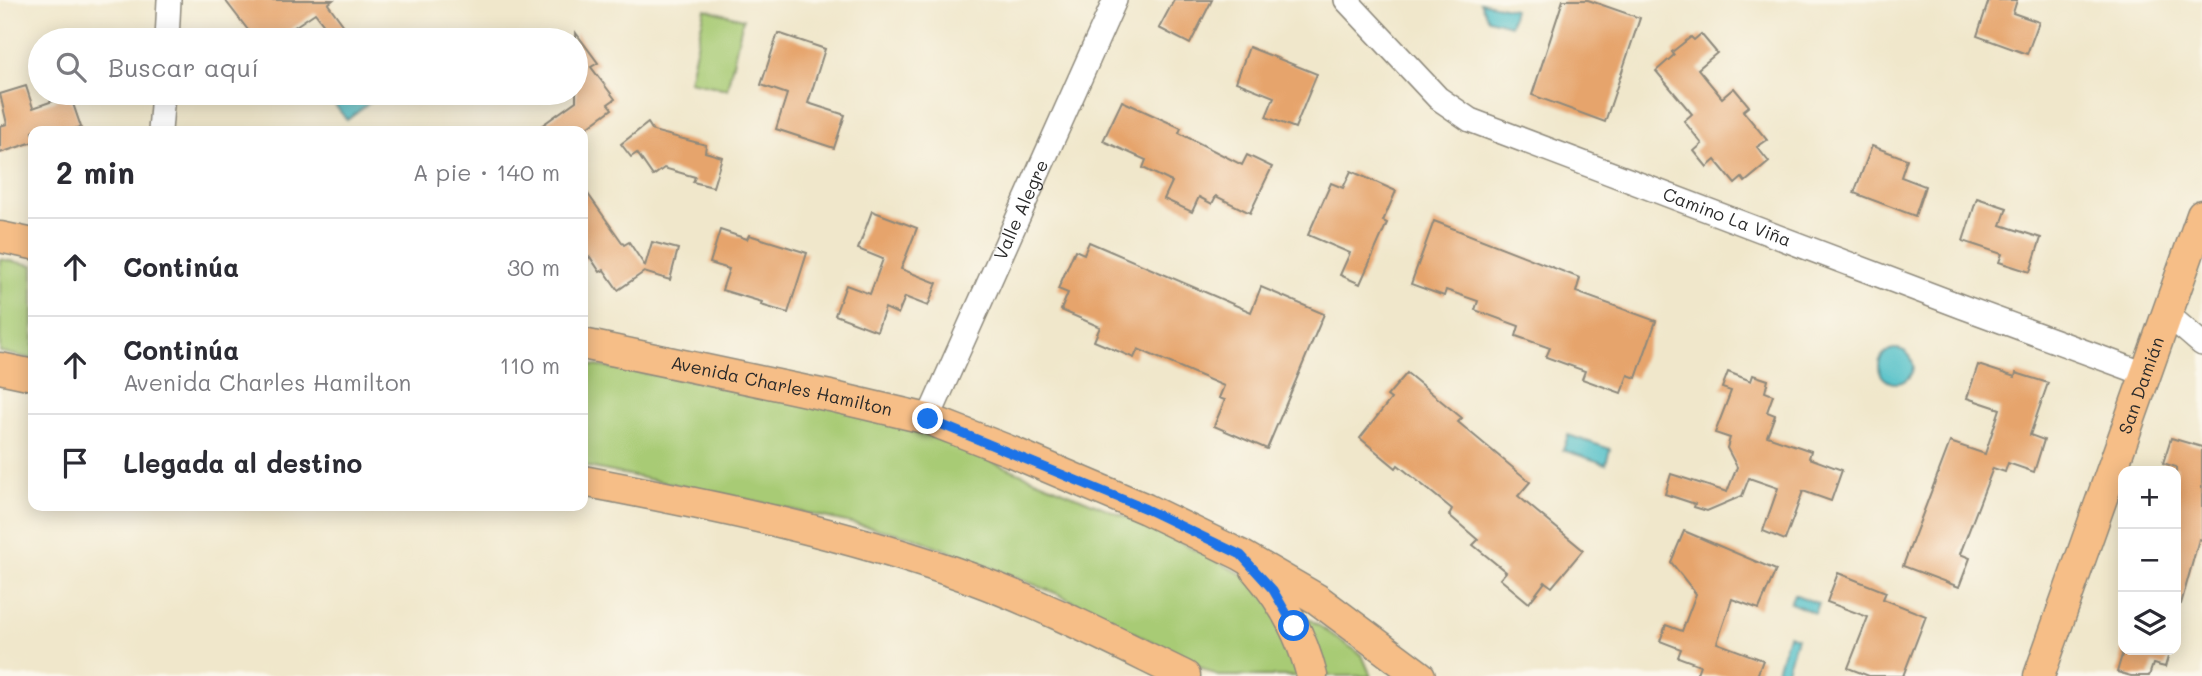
<!DOCTYPE html>
<html lang="es">
<head>
<meta charset="utf-8">
<style>
	:root { --surface:#fff; --page:#f2f2f3; --text:#2b2b33; --muted:#7c7c81; --line:#e1e1e2 }
	body { margin:0; font-family:Mali,sans-serif; background:var(--page); color:var(--text) }
	.controls { position:absolute; right:21px; bottom:21px; display:grid; overflow:hidden; border-radius:14px; box-shadow:0 4px 18px #0003 }
	.controls button { width:63px; height:63px; display:grid; place-items:center; padding:0; border:0; border-bottom:2px solid var(--line); background:var(--surface); color:var(--text); font:35px sans-serif }
	.stop { position:absolute; width:21px; height:21px; margin:-16px; border:5px solid #1a73e8; border-radius:50%; background:#fff }
	.stop.end { background:#1a73e8; border-color:#fff; box-shadow:0 2px 7px #0008 }
	.list { margin:0; padding:0; list-style:none }
	h2 { display:flex; justify-content:space-between; align-items:center; height:91px; margin:0; padding:0 28px; font-size:30px }
	h2 small { font-size:23px; font-weight:400; color:var(--muted) }
	.list li { display:grid; grid-template-columns:46px 1fr auto; gap:21px; align-items:center; box-sizing:border-box; height:98px; padding:0 28px; border-top:2px solid var(--line) }
	.list b { display:block; font-size:26px; white-space:nowrap }
	.list p { margin:0; font-size:23px; white-space:nowrap; color:var(--muted) }
	.list em { font-size:23px; font-style:normal; color:var(--muted) }
	.icon { flex:none; width:38px; height:38px; fill:none; stroke:currentColor; stroke-width:2; stroke-linecap:round; stroke-linejoin:round }
	.map { position:relative; flex:none; width:2202px; height:676px; overflow:hidden }
	.search { position:absolute; background:var(--surface); box-shadow:0 4px 18px #0003; left:28px; top:28px; width:560px; height:77px; display:flex; align-items:center; gap:18px; box-sizing:border-box; padding:0 24px; border-radius:38px; color:var(--muted); font-size:26px }
	.panel { position:absolute; background:var(--surface); box-shadow:0 4px 18px #0003; left:28px; top:126px; width:560px; height:385px; border-radius:14px }
	.map>svg:first-child { display:block }
	.green { fill:#a8cb74; stroke:#6a7b50; stroke-width:2 }
	.water { fill:#50bfc7; stroke:#3e7579; stroke-width:2 }
	.building { fill:#e6a46c }
	.lines { fill:none; stroke-linecap:round; stroke-linejoin:round }
	.minor-casing { stroke:#8e897b; stroke-width:26 }
	.major-casing { stroke:#8e897b; stroke-width:33 }
	.minor { stroke:#fff; stroke-width:23 }
	.major { stroke:#f6be87; stroke-width:30 }
	.route { stroke:#1a73e8; stroke-width:9 }
	.labels { text-anchor:middle; stroke-width:7; stroke-linejoin:round; paint-order:stroke }
	.street-label { font-size:18px; fill:#2b2b2b; stroke:#fbf7ec }
</style>
</head>
<body>
<div class="map">
<svg width="2202" height="676" viewBox="0 0 2202 676">
	<rect width="100%" height="100%" fill="#fbf7ec"/>
	<filter id="ink" filterUnits="userSpaceOnUse"><feTurbulence type="fractalNoise" baseFrequency=".0143" numOctaves="2"/><feDisplacementMap in="SourceGraphic" scale="14" xChannelSelector="R" yChannelSelector="G"/><feConvolveMatrix kernelMatrix="1 2 1 2 8 2 1 2 1" color-interpolation-filters="sRGB"/></filter>
	<filter id="wash" filterUnits="userSpaceOnUse"><feTurbulence type="fractalNoise" baseFrequency=".00686" numOctaves="4" result="noise"/><feDisplacementMap in="SourceGraphic" scale="28" xChannelSelector="R" yChannelSelector="G"/><feGaussianBlur stdDeviation="1.57" result="paint"/><feColorMatrix in="noise" values="0 0 0 0 0 0 0 0 0 0 0 0 0 0 0 0 0 1.4 0 .05"/><feComposite in="paint" operator="in"/></filter>
	<g filter="url(#wash)">
		<rect width="100%" height="100%" fill="#f0e7cb"/>
		<g class="green">
			<polygon points="705,9 743,19 727,89 689,81"/>
			<polygon points="0,259 33,265 33,359 0,352"/>
			<polygon points="583,364 829,401 918,431 1141,523 1246,576 1362,655 1371,676 1218,676 1058,594 913,537 722,494 583,466"/>
		</g>
		<g class="water">
			<polygon points="1480,2 1514,9 1510,25 1488,19"/>
			<polygon points="340,93 382,93 347,120 331,100"/>
			<circle cx="1896" cy="366" r="17"/>
			<polygon points="1568,435 1610,449 1606,464 1563,450"/>
			<polygon points="1794,594 1819,604 1815,613 1790,603"/>
			<polygon points="1788,635 1797,638 1785,676 1775,676"/>
		</g>
		<g id="blocks">
			<g class="building">
				<polygon points="225,0 333,0 328,4 344,26 332,35 315,13 275,40 234,40 248,30"/>
				<polygon points="1174,0 1212,0 1190,44 1159,28"/>
				<polygon points="1563,0 1588,0 1640,18 1605,122 1532,95"/>
				<polygon points="1989,0 2017,0 2013,13 2039,22 2027,54 1977,36"/>
				<polygon points="576,33 598,63 591,67 615,99 608,104 612,109 582,131 534,131 576,101"/>
				<polygon points="778,33 825,49 808,103 845,115 834,148 776,129 787,94 761,85"/>
				<polygon points="1701,34 1717,53 1698,69 1722,98 1734,88 1749,106 1743,111 1767,140 1757,147 1769,162 1745,182 1742,178 1735,184 1715,160 1707,167 1694,151 1702,144 1684,121 1692,114 1656,71 1674,55 1672,52 1691,37 1694,40"/>
				<polygon points="1249,47 1317,74 1295,128 1266,117 1274,97 1236,82"/>
				<polygon points="26,86 33,108 70,95 81,127 67,131 33,131 33,142 0,153 0,126 7,124 0,94"/>
				<polygon points="1122,101 1181,128 1179,133 1242,165 1247,155 1272,167 1250,213 1216,196 1212,204 1199,197 1192,212 1164,199 1172,182 1143,168 1146,160 1103,141"/>
				<polygon points="648,123 653,131 706,145 705,152 722,157 713,187 693,182 695,177 664,168 653,176 637,153 631,157 621,144"/>
				<polygon points="1872,146 1907,159 1901,177 1925,186 1915,216 1854,193"/>
				<polygon points="1351,171 1396,191 1383,221 1387,223 1360,284 1340,275 1350,253 1308,235 1331,183 1343,188"/>
				<polygon points="583,187 624,245 629,242 645,266 652,242 678,249 670,280 644,272 618,290 604,270 600,272 590,257 583,262"/>
				<polygon points="1977,198 2007,208 2001,225 2041,238 2030,272 1999,262 2002,254 1963,241"/>
				<polygon points="872,211 917,228 901,269 937,283 928,306 905,297 898,314 885,308 877,331 835,315 846,285 870,294 883,259 858,249"/>
				<polygon points="1434,221 1580,278 1576,292 1656,321 1636,378 1628,375 1621,393 1582,379 1585,371 1546,357 1550,348 1516,336 1519,326 1475,310 1478,301 1446,290 1444,296 1411,284"/>
				<polygon points="720,230 747,239 749,235 807,253 788,313 761,305 762,302 722,290 729,269 710,263"/>
				<polygon points="1089,242 1251,312 1261,287 1324,314 1267,449 1214,426 1225,400 1219,398 1224,386 1138,349 1134,358 1094,341 1100,327 1061,310 1068,293 1058,289 1075,250 1084,254"/>
				<polygon points="1978,365 2015,377 2016,373 2048,383 2030,435 2044,440 2034,472 2008,463 2005,472 1993,468 1960,554 1970,558 1959,587 1903,566 1950,442 1985,454 2000,409 1967,398"/>
				<polygon points="1728,372 1751,381 1753,375 1768,380 1765,392 1773,395 1767,412 1775,415 1767,436 1811,451 1809,458 1842,470 1831,501 1803,491 1785,540 1763,531 1778,488 1749,478 1742,496 1707,511 1694,507 1695,504 1665,494 1671,474 1727,492 1737,467 1727,448 1730,438 1715,433 1731,391 1722,388"/>
				<polygon points="1407,373 1462,418 1458,422 1530,482 1518,496 1583,550 1552,587 1545,582 1529,603 1500,579 1506,572 1473,545 1478,540 1449,515 1452,509 1398,465 1396,468 1360,438 1391,399 1387,396"/>
				<polygon points="2171,438 2202,447 2202,540 2199,539 2181,604 2176,604 2176,467 2163,463"/>
				<polygon points="1684,531 1776,570 1759,609 1732,599 1717,643 1763,660 1757,676 1696,676 1700,665 1678,657 1681,649 1660,641 1666,625 1682,631 1696,594 1671,562"/>
				<polygon points="1838,573 1886,592 1883,599 1926,616 1903,676 1869,676 1848,668 1868,617 1827,602"/>
				<polygon points="2121,650 2170,650 2165,667 2153,664 2149,676 2131,676 2117,672 2122,655"/>
			</g>
		</g>
	</g>
	<g filter="url(#ink)">
		<use href="#blocks" fill-opacity="0" stroke="#8e897b" stroke-width="2"/>
		<g class="lines">
			<g class="minor-casing">
				<g id="minor">
					<path id="s1" d="M1346,0L1438,98L1470,120L1963,307L2145,374"/>
					<polyline points="167,40 169,0"/>
					<polyline points="160,131 163,93"/>
					<polyline points="2166,313 2202,344"/>
					<path id="s2" d="M928,419L1115,0"/>
				</g>
			</g>
			<g class="major-casing">
				<g id="major">
					<polyline points="0,237 33,244"/>
					<path id="s3" d="M583,344L830,396L928,419L1012,452L1146,509L1241,555L1317,599L1420,676"/>
					<polyline points="0,368 33,375"/>
					<path d="M583,481C715,506 846,533 973,579C1046,606 1115,642 1185,676"/>
					<path d="M1256,570C1283,601 1302,636 1312,676"/>
					<path id="s4" d="M2039,676L2202,215"/>
				</g>
			</g>
			<use href="#minor" class="minor"/>
			<use href="#major" class="major"/>
		</g>
	</g>
	<g class="lines" filter="url(#ink)">
		<polyline class="route" points="928,419 1146,509 1241,555 1273,590 1294,626"/>
	</g>
	<g class="labels">
		<g class="street-label">
			<text dy="6" stroke="none"><textPath href="#s2" startOffset="229">Valle Alegre</textPath></text>
			<text dy="6" stroke="none"><textPath href="#s1" startOffset="448">Camino La Viña</textPath></text>
			<text dy="6" stroke="none"><textPath href="#s4" startOffset="308">San Damián</textPath></text>
			<text dy="6" stroke="none"><textPath href="#s3" startOffset="203">Avenida Charles Hamilton</textPath></text>
		</g>
	</g>
</svg>
<div class="controls">
<button>+</button>
<button>−</button>
<button><svg class="icon" aria-label="layers" viewBox="0 0 24 24"><path d="M12 4l9 5-9 5-9-5zM3 14l9 5 9-5"/></svg></button>
</div>
<div class="stop" style="left:1294px;top:626px"></div>
<div class="stop end" style="left:928px;top:419px"></div>
<div class="search"><svg class="icon" aria-label="search" viewBox="0 0 24 24"><circle cx="10" cy="10" r="6"/><path d="M15 15l6 6"/></svg>Buscar aquí</div>
<section class="panel">
<h2>2 min<small>A pie · 140 m</small></h2>
<ul class="list">
<li><svg class="icon" aria-label="ahead" viewBox="0 0 24 24"><path d="M12 20V5M6 11l6-6 6 6"/></svg><div><b>Continúa</b></div><em>30 m</em></li>
<li><svg class="icon" aria-label="ahead" viewBox="0 0 24 24"><path d="M12 20V5M6 11l6-6 6 6"/></svg><div><b>Continúa</b><p>Avenida Charles Hamilton</p></div><em>110 m</em></li>
<li><svg class="icon" aria-label="arrive" viewBox="0 0 24 24"><path d="M6 21V4h12l-3 4 3 4H6"/></svg><div><b>Llegada al destino</b></div></li>
</ul>
</section>
</div>
</body>
</html>
